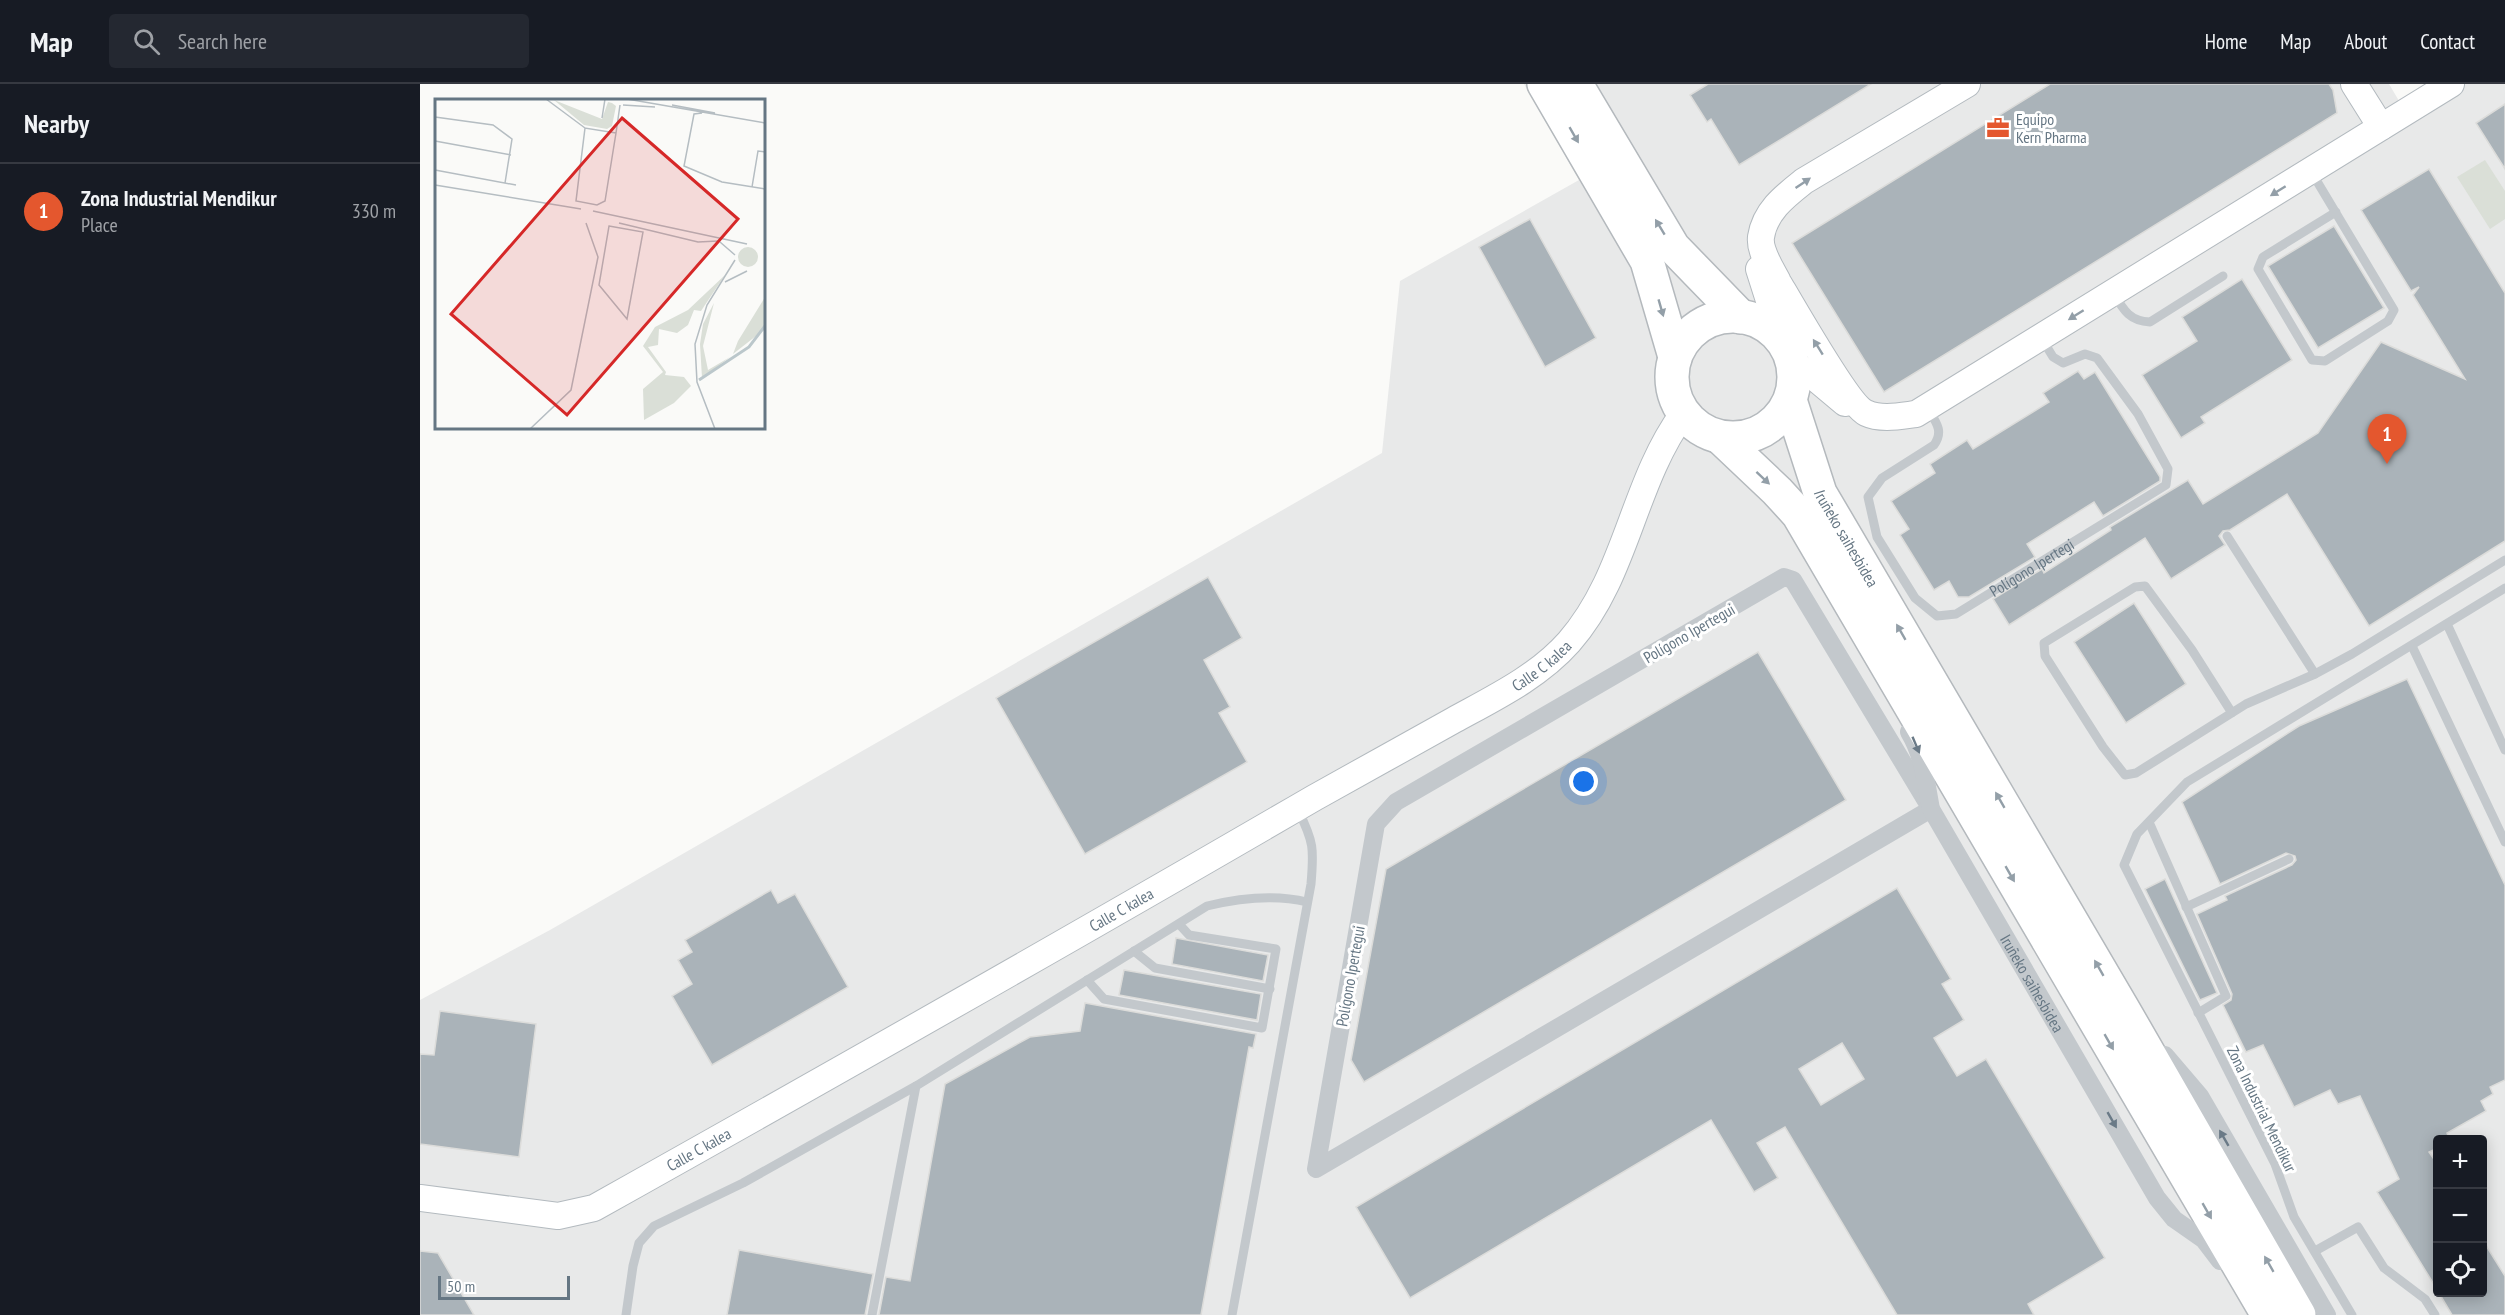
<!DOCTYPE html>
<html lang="en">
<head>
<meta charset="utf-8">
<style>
	:root { --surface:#171b24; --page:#242831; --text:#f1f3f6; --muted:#9ea1a6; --line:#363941; --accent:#e4572e }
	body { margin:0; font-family:"PT Sans Narrow",sans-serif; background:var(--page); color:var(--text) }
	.controls { position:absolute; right:18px; bottom:18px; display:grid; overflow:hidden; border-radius:6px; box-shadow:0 3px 15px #0003 }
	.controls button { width:54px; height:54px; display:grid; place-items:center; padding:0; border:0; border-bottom:2px solid var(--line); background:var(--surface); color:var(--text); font:30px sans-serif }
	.scale { position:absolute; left:18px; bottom:15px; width:132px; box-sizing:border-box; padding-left:6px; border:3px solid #657683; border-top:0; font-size:16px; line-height:21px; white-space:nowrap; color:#657683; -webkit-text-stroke:4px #fff; paint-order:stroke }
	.you { position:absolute; left:1164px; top:698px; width:21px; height:21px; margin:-15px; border:4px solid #fff; border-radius:50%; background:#1a73e8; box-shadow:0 0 0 9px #1a73e833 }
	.badge { display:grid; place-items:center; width:39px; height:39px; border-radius:50%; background:var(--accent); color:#fff; font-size:20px; font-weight:700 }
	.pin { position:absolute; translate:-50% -50px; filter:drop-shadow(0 2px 3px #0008) }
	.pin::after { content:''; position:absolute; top:32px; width:21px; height:18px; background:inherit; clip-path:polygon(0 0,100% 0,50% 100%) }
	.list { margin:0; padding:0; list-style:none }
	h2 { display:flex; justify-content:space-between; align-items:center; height:78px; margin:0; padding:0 24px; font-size:26px }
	h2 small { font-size:20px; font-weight:400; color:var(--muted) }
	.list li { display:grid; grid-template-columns:39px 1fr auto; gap:18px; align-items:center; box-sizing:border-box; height:96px; padding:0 24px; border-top:2px solid var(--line) }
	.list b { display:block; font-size:22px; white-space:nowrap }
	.list p { margin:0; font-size:20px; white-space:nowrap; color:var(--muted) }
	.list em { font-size:20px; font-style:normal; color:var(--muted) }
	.icon { flex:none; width:33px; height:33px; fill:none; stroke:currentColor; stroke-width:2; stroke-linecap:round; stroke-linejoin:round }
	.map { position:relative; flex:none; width:2085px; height:1231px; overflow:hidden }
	header { display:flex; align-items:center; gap:36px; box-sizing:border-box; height:84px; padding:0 30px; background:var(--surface); border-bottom:2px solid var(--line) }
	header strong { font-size:28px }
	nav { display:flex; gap:33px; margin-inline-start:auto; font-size:21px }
	.search { width:420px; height:54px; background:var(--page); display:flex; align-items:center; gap:15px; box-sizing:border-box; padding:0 21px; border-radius:6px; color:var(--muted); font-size:22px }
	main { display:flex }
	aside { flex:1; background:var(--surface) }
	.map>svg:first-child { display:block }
	.built { fill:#e8e9e9; fill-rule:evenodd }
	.green { fill:#dadfd7 }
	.building { fill:#aab3b9; stroke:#dcdcda; stroke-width:1.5; fill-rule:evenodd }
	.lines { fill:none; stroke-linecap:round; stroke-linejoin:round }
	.secondary-casing { stroke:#b3babf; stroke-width:28 }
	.highway-casing { stroke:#b4b9bd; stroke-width:36 }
	.lane { stroke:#c3c8cc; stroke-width:9 }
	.street { stroke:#c3c8cc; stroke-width:18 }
	.secondary { stroke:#fff; stroke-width:26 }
	.highway { stroke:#fff; stroke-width:33 }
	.oneway { fill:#939fa8 }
	.oneway2 { fill:#6a7a87 }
	.labels { text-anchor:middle; stroke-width:6; stroke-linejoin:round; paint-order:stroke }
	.poi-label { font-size:16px; fill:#657683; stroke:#fff; text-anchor:start }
	.street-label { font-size:16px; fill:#657683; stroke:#fff }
	.inset-river { fill:none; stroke:#bbc7cb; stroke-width:3 }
	.inset-road { fill:none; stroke:#b5bdc2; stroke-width:1.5 }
	.view { fill:#d62828; fill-opacity:0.15; stroke:#d62828; stroke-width:3 }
	.inset-edge { fill:none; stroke:#657683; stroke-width:3 }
</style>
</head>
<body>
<header>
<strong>Map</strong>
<div class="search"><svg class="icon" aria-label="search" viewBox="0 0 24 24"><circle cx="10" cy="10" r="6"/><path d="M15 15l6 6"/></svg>Search here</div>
<nav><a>Home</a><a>Map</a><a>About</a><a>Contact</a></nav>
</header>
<main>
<aside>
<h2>Nearby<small></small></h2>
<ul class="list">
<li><span class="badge">1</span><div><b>Zona Industrial Mendikur</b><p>Place</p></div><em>330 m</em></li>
</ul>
</aside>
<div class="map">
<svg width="2085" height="1231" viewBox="0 0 2085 1231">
	<rect width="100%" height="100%" fill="#fafaf8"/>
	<path class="built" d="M1104,0H1969L1985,27L2030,0H2085V1231H0V916L130,846L962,369L980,197L1159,96ZM2018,1056H2062V1208H2018Z"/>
	<polygon class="green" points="2065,76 2085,107 2085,135 2070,145 2037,93"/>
	<g class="building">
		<polygon points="1288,0 1451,0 1319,81 1291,35 1287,38 1270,11"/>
		<polygon points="1630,0 1909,0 1913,6 1917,29 1464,308 1372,159"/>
		<polygon points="2085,20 2085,85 2056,39"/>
		<polygon points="2009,85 2085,209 2085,457 1949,542 1867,410 1810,446 1803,447 1799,452 1805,461 1751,495 1725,454 1589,541 1573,515 1622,485 1624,489 1691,446 1690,443 1768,396 1783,420 1898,349 1961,258 2045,295 1993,211 1999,203 1991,207 1941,126"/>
		<polygon points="1110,135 1176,254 1125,283 1059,163"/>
		<polygon points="1914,142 1964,224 1898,264 1848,182"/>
		<polygon points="1822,195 1872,276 1781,333 1785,339 1761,354 1722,291 1777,257 1762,233"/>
		<polygon points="1658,287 1664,295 1675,288 1740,393 1740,397 1683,432 1674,418 1607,460 1615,473 1549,513 1538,513 1529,497 1514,506 1480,451 1489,445 1471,417 1515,389 1510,380 1547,356 1553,365 1629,318 1623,309"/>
		<polygon points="788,493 822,554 784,576 810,623 799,629 827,678 665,770 576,614"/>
		<polygon points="1714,519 1766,600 1706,639 1654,558"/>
		<polygon points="1338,568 1426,716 944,998 931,976 966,785"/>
		<polygon points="1987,595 2085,801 2085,996 2070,1003 2073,1010 2061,1017 2066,1027 2027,1049 2030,1056 2018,1056 2018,1064 2009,1068 2018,1081 2018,1207 1957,1108 1979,1095 1940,1012 1918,1020 1910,1006 1874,1023 1843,961 1826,968 1803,921 1811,916 1812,910 1777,830 1807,816 1805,812 1872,781 1876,776 1875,772 1866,769 1800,800 1762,718 1879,642"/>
		<polygon points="1745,795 1797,909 1780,916 1725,805"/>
		<path d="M1477,804L1531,895L1522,900L1544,936L1514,954L1537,992L1566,975L1685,1174L1608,1220L1614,1231H1477L1365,1043L1337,1059L1358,1094L1334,1108L1291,1036L990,1214L936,1123ZM1422,959L1444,995L1401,1021L1379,985Z"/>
		<polygon points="351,806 358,819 375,810 428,903 292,981 252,912 272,900 258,876 272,868 265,856"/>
		<polygon points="756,854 848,871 843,897 752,880"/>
		<polygon points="704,886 841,910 837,936 699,911"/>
		<polygon points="665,919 836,950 833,964 829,963 781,1231 459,1231 466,1193 490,1197 525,1000 610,953 660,947"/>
		<polygon points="20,927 116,940 99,1073 0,1060 0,970 14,971"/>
		<polygon points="2062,1155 2085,1192 2085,1231 2032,1231 2019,1209 2062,1209"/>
		<polygon points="319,1166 453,1190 445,1231 307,1231"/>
		<polygon points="0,1167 18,1169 54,1231 0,1231"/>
	</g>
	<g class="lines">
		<g class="secondary-casing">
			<g id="secondary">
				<path d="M1547,0L1384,97C1365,112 1345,127 1341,153C1339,167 1352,186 1358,198C1371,220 1429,322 1446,329C1461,336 1480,332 1496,330L2031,0"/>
				<polyline points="1934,0 1961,43"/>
				<polyline points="1339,185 1353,229 1355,249"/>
				<polyline points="1373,281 1388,288 1425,319"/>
				<path id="s3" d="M0,1114L138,1132L174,1124C415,989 655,853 894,714C941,688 987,662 1034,636C1074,614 1118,593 1149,558C1207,492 1212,400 1263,330"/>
			</g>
		</g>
		<g class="highway-casing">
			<g id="highway">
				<polyline points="1124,0 1227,177 1255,273"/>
				<polyline points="1156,0 1253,163 1321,233"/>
				<circle cx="1313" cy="293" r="61"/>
				<path id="s4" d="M1370,316L1400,409L1703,925L1879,1231"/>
				<polyline points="1301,354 1357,407 1378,430 1848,1231"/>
			</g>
		</g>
		<g class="lane">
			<polyline points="1892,89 1974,226 1968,237 1905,277 1892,276 1838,185 1843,173 1916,128"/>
			<path d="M1694,210C1704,227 1710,237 1730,238L1803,192"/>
			<path id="s1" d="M1508,325C1516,338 1524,347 1514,361L1462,394L1448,413L1457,453L1495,514L1517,532L1536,530L1746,401L1748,385L1718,330L1677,274L1665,270L1643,279L1633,273L1622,255"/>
			<polyline points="1807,452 1895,590"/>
			<polyline points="2027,540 2085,666"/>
			<polyline points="1992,562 2085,758"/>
			<polyline points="1812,629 1772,566 1725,502 1715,503 1624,559 1625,572 1683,663 1705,691 1716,689 1826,620 1895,590 1932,570 2085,476"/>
			<polyline points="1729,738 1806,912 1778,929"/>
			<polyline points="1766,823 1869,775"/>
			<polyline points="714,867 735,884 850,905"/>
			<polyline points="667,896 684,915 842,944 856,865 769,851 759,840"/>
			<polyline points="1895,1167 1938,1143 1964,1184 2005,1215 2015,1231"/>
			<polyline points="206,1231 213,1182 219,1159 234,1142 323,1099 496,1002"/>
			<path d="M452,1231L496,1002L787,822C820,814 854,810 887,818"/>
			<path d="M812,1231L891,800C894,765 894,758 878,726"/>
			<polyline points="1932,1231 1874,1133 1855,1080 1704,781 1717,750 1767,698 2085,504"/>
		</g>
		<g class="street">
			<polygon points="1364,493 1373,496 1511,725 896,1085 956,740 976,718"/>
			<path id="s2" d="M1489,648C1503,671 1506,698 1511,725L1737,1114L1754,1135L1784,1156L1800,1177"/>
			<polyline points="1745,971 1780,1012 1907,1231"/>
		</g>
		<use href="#secondary" class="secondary"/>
		<use href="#highway" class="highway"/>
	</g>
	<defs><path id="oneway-solid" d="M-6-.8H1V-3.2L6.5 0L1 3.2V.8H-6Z" transform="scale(1.5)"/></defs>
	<g class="oneway">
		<use href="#oneway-solid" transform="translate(1154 51) rotate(60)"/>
		<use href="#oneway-solid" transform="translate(1383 99) rotate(-34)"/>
		<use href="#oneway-solid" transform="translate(1858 107) rotate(148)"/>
		<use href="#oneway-solid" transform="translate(1240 143) rotate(-121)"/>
		<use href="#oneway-solid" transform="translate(1241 224) rotate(74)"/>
		<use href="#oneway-solid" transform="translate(1656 231) rotate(148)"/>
		<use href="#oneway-solid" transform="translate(1398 263) rotate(-122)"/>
		<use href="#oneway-solid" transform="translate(1343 394) rotate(43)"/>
		<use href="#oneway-solid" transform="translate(1481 548) rotate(-120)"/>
		<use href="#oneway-solid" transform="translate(1580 716) rotate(-120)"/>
		<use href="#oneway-solid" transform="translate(1590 790) rotate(60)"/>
		<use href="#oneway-solid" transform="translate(1679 884) rotate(-120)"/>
		<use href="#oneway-solid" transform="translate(1689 958) rotate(60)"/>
		<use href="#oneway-solid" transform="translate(1787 1127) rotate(60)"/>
		<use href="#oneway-solid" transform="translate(1849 1180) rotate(-120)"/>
	</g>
	<g class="oneway2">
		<use href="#oneway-solid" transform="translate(1496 661) rotate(67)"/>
		<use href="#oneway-solid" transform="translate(1692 1036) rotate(60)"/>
		<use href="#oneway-solid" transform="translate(1804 1054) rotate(-120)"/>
	</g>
	<defs>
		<g id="office-bare" transform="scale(1.8)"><path d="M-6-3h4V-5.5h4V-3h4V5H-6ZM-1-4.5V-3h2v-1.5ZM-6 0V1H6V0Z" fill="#e4572e" stroke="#fff" stroke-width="2.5" paint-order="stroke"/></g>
	</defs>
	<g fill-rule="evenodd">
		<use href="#office-bare" x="1578" y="44"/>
	</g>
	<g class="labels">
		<g class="poi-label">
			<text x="1596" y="41">Equipo<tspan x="1596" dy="18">Kern Pharma</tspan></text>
		</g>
		<g class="street-label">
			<text dy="6" stroke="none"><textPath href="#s4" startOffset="150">Iruñeko saihesbidea</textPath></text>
			<text dy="6" stroke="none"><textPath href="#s1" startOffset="374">Polígono Ipertegi</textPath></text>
			<text transform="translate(1269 549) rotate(-30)" y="6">Polígono Ipertegui</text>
			<text dy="6" stroke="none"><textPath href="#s3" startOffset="1268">Calle C kalea</textPath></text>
			<text dy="6" stroke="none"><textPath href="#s3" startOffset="782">Calle C kalea</textPath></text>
			<text transform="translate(930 892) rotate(-80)" y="6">Polígono Ipertegui</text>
			<text dy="6" stroke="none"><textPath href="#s2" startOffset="282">Iruñeko saihesbidea</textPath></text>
			<text transform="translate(1842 1025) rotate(64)" y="6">Zona Industrial Mendikur</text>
			<text dy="6" stroke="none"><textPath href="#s3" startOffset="296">Calle C kalea</textPath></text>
		</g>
	</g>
	<g transform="translate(15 15)">
		<rect width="330" height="330" fill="#fafaf8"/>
		<path d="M119,1L167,20L173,3L177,4L181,7L177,27L172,30L149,26ZM303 158a10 10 0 1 1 20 0a10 10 0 1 1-20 0ZM290,176L266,212L259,211L253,226L242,234L224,230L223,246L213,248L231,273L230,276L249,278L256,287L239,304L209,321L208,290L228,273L208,247L220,228L253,211ZM330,198V230L298,255L303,242ZM279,204L268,247L273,271L295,258L267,279L265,245L268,225Z" fill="#dadfd7"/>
		<path class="inset-river" d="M264,281L314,248L330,227"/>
		<path class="inset-road" d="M111,0L150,29M192,0L330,24M188,6L220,8M237,6L280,14M267,14L259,15L249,67L287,83L330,90M0,18L58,26L77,40L70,84M167,19L170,0M181,34L150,29L141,102L162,106L170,102L181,34L185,6M0,42L76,56M0,71L81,86M0,86L146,110M317,88L323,52L330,53M158,112L312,145M184,124L263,143L283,142M174,127L208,133L192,220L164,186ZM285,143L300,156M290,183L312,172M95,330L136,291L163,158L151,124M280,330L262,283L260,245L272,206L300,161"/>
		<path class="view" d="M187,19L303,120L132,316L16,215Z"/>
		<rect width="330" height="330" class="inset-edge"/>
	</g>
</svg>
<div class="controls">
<button>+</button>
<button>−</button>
<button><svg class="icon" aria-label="locate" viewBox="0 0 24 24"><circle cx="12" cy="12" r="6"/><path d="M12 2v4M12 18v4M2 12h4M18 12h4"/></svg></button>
</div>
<div class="scale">50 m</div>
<div class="you"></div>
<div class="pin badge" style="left:1967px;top:380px">1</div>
</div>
</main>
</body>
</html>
